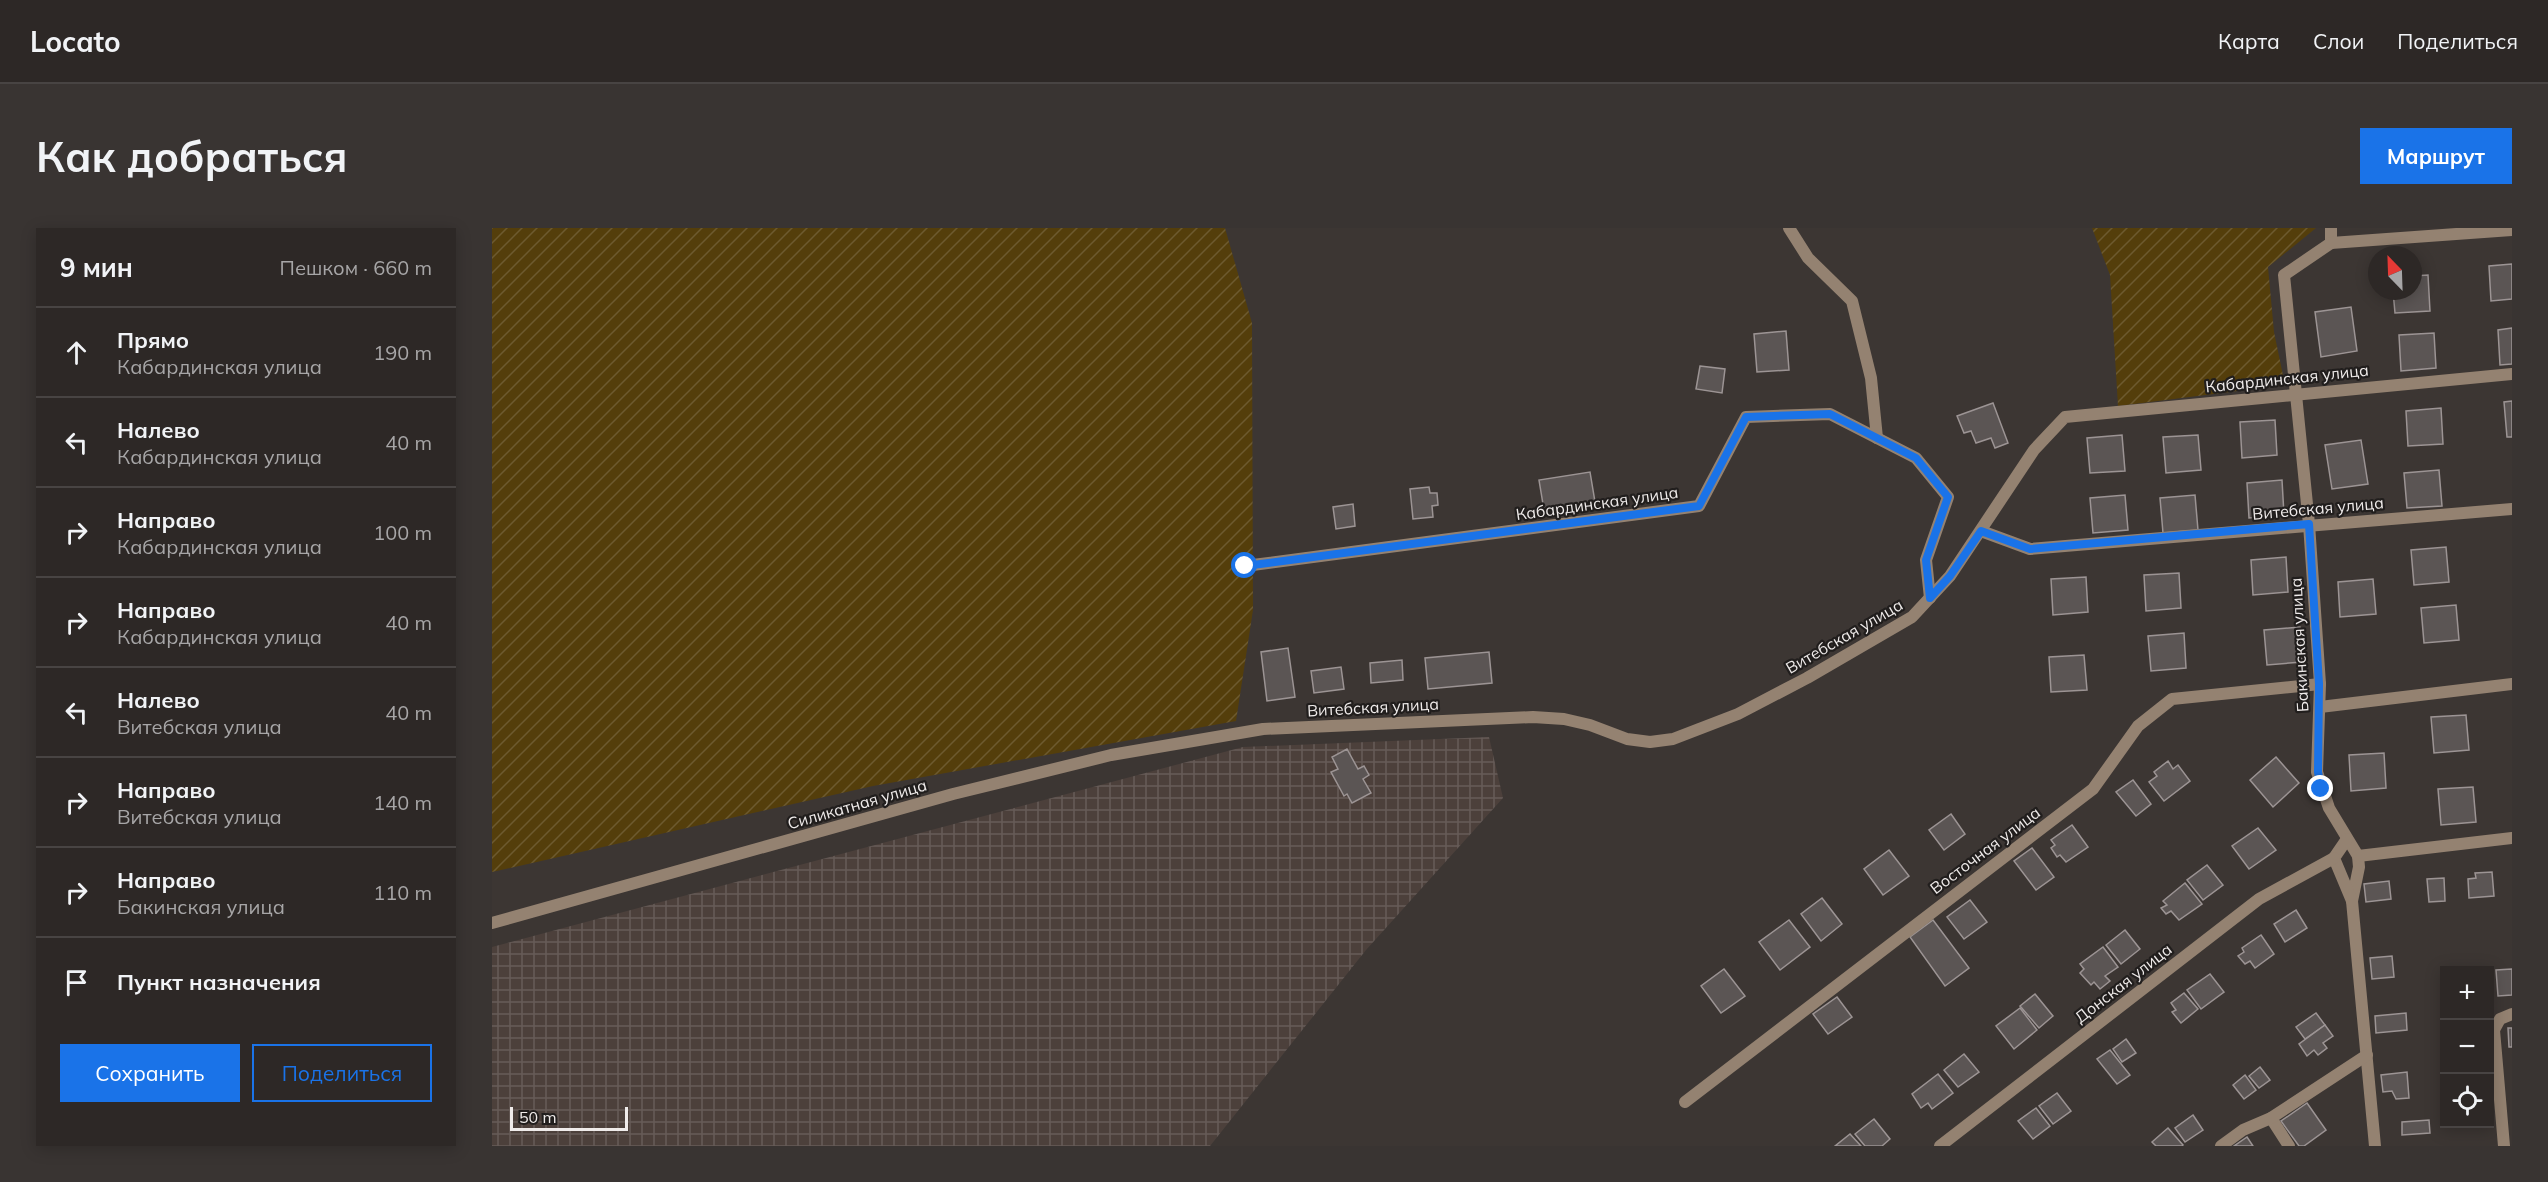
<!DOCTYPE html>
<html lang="ru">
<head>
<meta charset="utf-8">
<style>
	:root { --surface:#2d2826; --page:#393432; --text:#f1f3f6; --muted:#a7a6a7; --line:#484443; --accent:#1a73e8 }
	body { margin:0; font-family:Mulish,sans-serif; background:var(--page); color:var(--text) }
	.controls { position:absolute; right:18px; bottom:18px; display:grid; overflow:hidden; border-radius:0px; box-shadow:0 3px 15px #0003 }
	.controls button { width:54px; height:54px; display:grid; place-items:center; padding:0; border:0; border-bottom:2px solid var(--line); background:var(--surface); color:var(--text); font:30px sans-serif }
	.compass { position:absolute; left:1876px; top:18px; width:54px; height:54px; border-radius:50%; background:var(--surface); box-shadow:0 3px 15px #0003; rotate:337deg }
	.scale { position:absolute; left:18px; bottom:15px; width:118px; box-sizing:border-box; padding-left:6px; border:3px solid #efebea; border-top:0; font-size:16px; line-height:21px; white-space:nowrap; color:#efebea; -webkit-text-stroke:4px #211e1d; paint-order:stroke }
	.stop { position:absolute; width:18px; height:18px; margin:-14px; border:4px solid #1a73e8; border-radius:50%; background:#fff }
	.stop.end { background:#1a73e8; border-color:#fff; box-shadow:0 2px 6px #0008 }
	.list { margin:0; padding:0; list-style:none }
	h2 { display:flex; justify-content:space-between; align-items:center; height:78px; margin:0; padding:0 24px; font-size:26px }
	h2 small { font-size:20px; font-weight:400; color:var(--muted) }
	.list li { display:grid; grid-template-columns:39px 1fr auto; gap:18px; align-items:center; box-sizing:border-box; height:90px; padding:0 24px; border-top:2px solid var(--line) }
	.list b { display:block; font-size:22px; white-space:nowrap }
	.list p { margin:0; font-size:20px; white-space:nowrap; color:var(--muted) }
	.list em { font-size:20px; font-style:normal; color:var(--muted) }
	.actions { display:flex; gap:12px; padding:18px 24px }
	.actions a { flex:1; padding:14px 0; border:2px solid var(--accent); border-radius:0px; text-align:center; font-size:21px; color:var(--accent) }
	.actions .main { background:var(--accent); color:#fff }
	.icon { flex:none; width:33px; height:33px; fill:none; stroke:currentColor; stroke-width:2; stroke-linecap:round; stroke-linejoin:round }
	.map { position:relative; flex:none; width:2020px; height:918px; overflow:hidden; border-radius:0px }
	header { display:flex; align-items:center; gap:36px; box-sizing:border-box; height:84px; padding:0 30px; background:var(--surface); border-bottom:2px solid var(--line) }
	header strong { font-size:28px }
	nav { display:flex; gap:33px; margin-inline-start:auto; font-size:21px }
	.intro { display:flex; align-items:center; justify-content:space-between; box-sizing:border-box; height:144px; padding:0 36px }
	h1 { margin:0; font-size:42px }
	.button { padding:15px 27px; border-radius:0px; background:var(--accent); color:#fff; font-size:21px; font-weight:700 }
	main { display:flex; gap:36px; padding:0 36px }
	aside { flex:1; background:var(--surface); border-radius:0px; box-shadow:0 3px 15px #0003 }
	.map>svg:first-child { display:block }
	.industrial { fill:url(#industrial-grid) }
	.garden { fill:url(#garden-furrows) }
	.building { fill:#5b5554; stroke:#9c9494; stroke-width:1.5 }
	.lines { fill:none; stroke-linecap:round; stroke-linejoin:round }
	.minor { stroke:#948271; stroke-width:12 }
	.tertiary { stroke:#948271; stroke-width:12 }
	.route { stroke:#1a73e8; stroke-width:8 }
	.labels { text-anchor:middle; stroke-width:4.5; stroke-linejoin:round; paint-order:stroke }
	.street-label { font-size:16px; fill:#efebea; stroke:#211e1d }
</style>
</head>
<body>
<header>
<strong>Locato</strong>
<nav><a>Карта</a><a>Слои</a><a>Поделиться</a></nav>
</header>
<div class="intro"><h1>Как добраться</h1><a class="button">Маршрут</a></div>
<main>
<aside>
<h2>9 мин<small>Пешком · 660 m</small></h2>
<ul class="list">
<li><svg class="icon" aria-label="ahead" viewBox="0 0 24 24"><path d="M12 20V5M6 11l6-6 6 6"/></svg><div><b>Прямо</b><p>Кабардинская улица</p></div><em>190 m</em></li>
<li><svg class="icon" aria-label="left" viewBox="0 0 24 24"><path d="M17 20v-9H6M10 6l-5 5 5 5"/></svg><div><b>Налево</b><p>Кабардинская улица</p></div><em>40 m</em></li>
<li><svg class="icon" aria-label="right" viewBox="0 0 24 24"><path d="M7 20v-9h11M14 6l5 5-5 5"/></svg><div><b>Направо</b><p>Кабардинская улица</p></div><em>100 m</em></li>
<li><svg class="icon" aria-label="right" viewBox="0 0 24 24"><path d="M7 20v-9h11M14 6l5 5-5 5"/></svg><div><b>Направо</b><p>Кабардинская улица</p></div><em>40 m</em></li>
<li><svg class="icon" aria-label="left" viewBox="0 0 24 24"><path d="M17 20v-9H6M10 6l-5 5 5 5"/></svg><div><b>Налево</b><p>Витебская улица</p></div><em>40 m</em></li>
<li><svg class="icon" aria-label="right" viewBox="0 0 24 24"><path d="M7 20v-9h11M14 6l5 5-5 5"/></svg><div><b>Направо</b><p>Витебская улица</p></div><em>140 m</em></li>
<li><svg class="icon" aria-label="right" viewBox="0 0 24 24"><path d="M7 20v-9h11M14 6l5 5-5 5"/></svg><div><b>Направо</b><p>Бакинская улица</p></div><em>110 m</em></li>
<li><svg class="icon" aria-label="arrive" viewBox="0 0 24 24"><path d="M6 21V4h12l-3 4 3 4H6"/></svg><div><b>Пункт назначения</b></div></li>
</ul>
<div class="actions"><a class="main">Сохранить</a><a>Поделиться</a></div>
</aside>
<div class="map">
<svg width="2020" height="918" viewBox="0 0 2020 918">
	<defs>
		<pattern id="industrial-grid" width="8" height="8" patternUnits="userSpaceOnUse" patternTransform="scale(1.5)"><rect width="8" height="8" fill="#4c403b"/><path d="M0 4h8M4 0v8" fill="none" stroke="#665c58"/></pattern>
		<pattern id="garden-furrows" width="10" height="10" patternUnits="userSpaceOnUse" patternTransform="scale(1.5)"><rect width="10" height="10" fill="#543e0b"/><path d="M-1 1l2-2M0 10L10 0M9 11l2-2" fill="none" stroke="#6d5a2f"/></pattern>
	</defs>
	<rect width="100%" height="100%" fill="#3c3633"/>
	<polygon class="industrial" points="997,509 1011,570 874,722 718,918 0,918 0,719 751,519"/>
	<g class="garden">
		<polygon points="0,0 733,0 760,95 761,382 744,493 381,558 0,644"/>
		<polygon points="1600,0 1824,0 1776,39 1782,104 1793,157 1626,178 1618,47"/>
	</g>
	<g class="building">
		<polygon points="2020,36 2020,71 1999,73 1997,38"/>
		<polygon points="1936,47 1938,83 1903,85 1901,63 1921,63 1921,48"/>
		<polygon points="1859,79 1865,123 1829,129 1823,84"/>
		<polygon points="2020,100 2020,136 2008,137 2006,102"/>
		<polygon points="1294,103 1297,142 1265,144 1262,106"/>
		<polygon points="1942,105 1944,140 1909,143 1907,107"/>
		<polygon points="1208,138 1233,141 1230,165 1204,161"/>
		<polygon points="2020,173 2020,209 2015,209 2012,174"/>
		<polygon points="1501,175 1516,215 1503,220 1499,210 1484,215 1479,203 1472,205 1465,188"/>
		<polygon points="1949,180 1951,216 1916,218 1914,183"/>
		<polygon points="1783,192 1785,227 1750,230 1748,194"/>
		<polygon points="1630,207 1633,243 1598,245 1595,210"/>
		<polygon points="1706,207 1709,242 1674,245 1671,209"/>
		<polygon points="1869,212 1876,256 1840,261 1833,217"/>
		<polygon points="1947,242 1950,278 1915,280 1912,245"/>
		<polygon points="1098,244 1103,274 1052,282 1047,252"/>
		<polygon points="1790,252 1792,287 1757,290 1755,255"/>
		<polygon points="937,259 938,265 945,265 946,277 940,278 941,289 921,291 918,261"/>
		<polygon points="1633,267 1636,302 1601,305 1598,270"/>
		<polygon points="1703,267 1706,302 1671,305 1668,270"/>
		<polygon points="861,276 863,298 844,301 841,279"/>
		<polygon points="1954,319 1957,354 1922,357 1919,322"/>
		<polygon points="1794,329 1796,364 1761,367 1759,332"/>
		<polygon points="1687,345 1689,380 1654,383 1652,347"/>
		<polygon points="1594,349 1596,384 1561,387 1559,351"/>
		<polygon points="1881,351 1884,386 1848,389 1846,354"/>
		<polygon points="1964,377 1967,412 1932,415 1929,380"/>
		<polygon points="1808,399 1810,434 1775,437 1772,402"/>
		<polygon points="1692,405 1694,440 1659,443 1656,408"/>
		<polygon points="796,420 803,469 775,473 769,424"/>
		<polygon points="997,424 1000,455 936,461 933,430"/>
		<polygon points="1592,427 1595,462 1559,464 1557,429"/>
		<polygon points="910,432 911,452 879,455 878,435"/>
		<polygon points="849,439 852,461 822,465 819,443"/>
		<polygon points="1974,487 1977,522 1942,525 1939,489"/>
		<polygon points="855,521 866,541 872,538 877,547 871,551 879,565 860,575 855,566 852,568 839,544 846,541 840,529"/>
		<polygon points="1892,525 1894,560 1859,563 1857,527"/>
		<polygon points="1784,529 1807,555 1781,579 1758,552"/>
		<polygon points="1676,533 1681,541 1686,537 1698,553 1672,573 1657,554 1665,548 1662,544"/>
		<polygon points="1641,552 1659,576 1644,588 1624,564"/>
		<polygon points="1981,559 1984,594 1949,597 1946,561"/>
		<polygon points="1459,586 1473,606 1452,622 1437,602"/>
		<polygon points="1580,597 1596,619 1574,634 1568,627 1565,629 1559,620 1563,617 1559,612"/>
		<polygon points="1766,600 1784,622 1757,641 1740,618"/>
		<polygon points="1540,620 1562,649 1544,662 1522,633"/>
		<polygon points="1397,622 1417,648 1391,667 1372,641"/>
		<polygon points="1715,637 1731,657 1711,672 1695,652"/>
		<polygon points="2000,644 2002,668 1977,670 1976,651 1984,650 1983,645"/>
		<polygon points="1952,650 1953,673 1937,674 1935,651"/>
		<polygon points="1897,653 1899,671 1874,674 1872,656"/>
		<polygon points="1693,655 1710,676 1687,692 1679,683 1674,686 1669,680 1675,677 1671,673"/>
		<polygon points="1330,670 1350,696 1329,713 1309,686"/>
		<polygon points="1478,672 1495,694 1472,711 1455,689"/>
		<polygon points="1804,682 1815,700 1793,714 1782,696"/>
		<polygon points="1297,692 1318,719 1288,742 1267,714"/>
		<polygon points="1441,692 1477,740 1453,758 1418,709"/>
		<polygon points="1633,702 1648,721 1629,736 1614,717"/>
		<polygon points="1769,707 1782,726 1763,740 1758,733 1753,736 1746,728 1752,724 1750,720"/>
		<polygon points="1611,719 1626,739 1613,748 1618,753 1608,761 1602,754 1599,757 1588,745 1592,741 1588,736"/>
		<polygon points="1900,728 1902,749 1880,751 1878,730"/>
		<polygon points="1232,741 1253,768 1229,785 1209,758"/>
		<polygon points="2020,741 2020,767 2006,768 2004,742"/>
		<polygon points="1718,746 1732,764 1709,781 1695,762"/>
		<polygon points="1692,765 1706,781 1689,795 1680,784 1684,782 1679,775"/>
		<polygon points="1543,766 1561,788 1547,800 1528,778"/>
		<polygon points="1345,769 1360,789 1336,806 1321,786"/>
		<polygon points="1528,780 1545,802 1522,821 1504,798"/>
		<polygon points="1824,785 1833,797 1813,811 1804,799"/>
		<polygon points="1914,785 1915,802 1884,805 1883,788"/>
		<polygon points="1833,797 1841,808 1831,815 1835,820 1826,827 1822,822 1815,828 1807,816"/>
		<polygon points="2016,800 2020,800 2020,819 2017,819"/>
		<polygon points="1634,811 1644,825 1630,834 1621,821"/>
		<polygon points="1618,822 1638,847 1625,856 1605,831"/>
		<polygon points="1472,826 1487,844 1466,859 1452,842"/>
		<polygon points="1768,839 1778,852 1767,860 1757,848"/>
		<polygon points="1915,844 1917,870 1904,871 1900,863 1891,864 1889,847"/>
		<polygon points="1446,846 1461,865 1440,881 1436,875 1429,880 1420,866"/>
		<polygon points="1753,847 1764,862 1752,871 1741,857"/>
		<polygon points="1565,865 1579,883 1561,896 1547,878"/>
		<polygon points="1815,875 1834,902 1812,918 1807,918 1789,893"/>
		<polygon points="1544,880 1558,898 1541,911 1526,893"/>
		<polygon points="1701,887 1711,902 1693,914 1683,900"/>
		<polygon points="1382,891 1398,911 1390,918 1373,918 1363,906"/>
		<polygon points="1937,892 1938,905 1910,907 1910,894"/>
		<polygon points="1676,900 1691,917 1690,918 1664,918 1660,914"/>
		<polygon points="1358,906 1369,918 1343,918"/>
		<polygon points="1755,909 1761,918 1742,918"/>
	</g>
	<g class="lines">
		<g class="minor">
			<polyline points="1297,0 1316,30 1360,73 1379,150 1385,210"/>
			<polyline points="1839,0 1839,15 1792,47 1817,296 1828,456 1825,544 1837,580 1866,628 1867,639 1860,673 1883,918"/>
			<polyline points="1839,15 2020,2"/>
			<polyline points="1489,303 1538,321 2020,281"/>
			<polyline points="753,338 1207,278 1254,189 1338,186 1424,230 1456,269 1434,332 1438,370"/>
			<polyline points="1828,479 2020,456"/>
			<polyline points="1855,611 1842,630 1860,673"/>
			<polyline points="1866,628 2020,610"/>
			<polyline points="1193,874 1601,561 1646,498 1680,471 1828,456"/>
			<polyline points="1779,890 1797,918"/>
			<polyline points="1448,918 1767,671 1842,630"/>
			<polyline points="1729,918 1751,902 1779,890 1875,827"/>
			<polyline points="2012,918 2002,802 2008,791 2020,786"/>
		</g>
		<polyline class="tertiary" points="0,695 461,566 619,527 771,501 1041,489 1072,491 1098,497 1135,511 1158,514 1181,511 1246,486 1315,450 1420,389 1458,348 1542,222 1573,189 2020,146"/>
	</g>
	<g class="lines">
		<polyline class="route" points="753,338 1207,278 1254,189 1338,186 1424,230 1456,269 1434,332 1438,370 1458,348 1489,303 1538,321 1817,296 1827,456 1826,544 1829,561"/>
	</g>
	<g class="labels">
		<g class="street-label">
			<text transform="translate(1795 150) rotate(-6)" y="6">Кабардинская улица</text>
			<text transform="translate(1105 275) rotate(-8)" y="6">Кабардинская улица</text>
			<text transform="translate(1826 280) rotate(-5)" y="6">Витебская улица</text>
			<text transform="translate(1352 408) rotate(-30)" y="6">Витебская улица</text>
			<text transform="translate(1807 417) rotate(-93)" y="6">Бакинская улица</text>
			<text transform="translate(881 479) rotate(-3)" y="6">Витебская улица</text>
			<text transform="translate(365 576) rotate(-16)" y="6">Силикатная улица</text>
			<text transform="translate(1493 622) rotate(-37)" y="6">Восточная улица</text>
			<text transform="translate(1631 755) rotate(-38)" y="6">Донская улица</text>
		</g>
	</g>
</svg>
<div class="controls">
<button>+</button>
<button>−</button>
<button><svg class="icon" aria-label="locate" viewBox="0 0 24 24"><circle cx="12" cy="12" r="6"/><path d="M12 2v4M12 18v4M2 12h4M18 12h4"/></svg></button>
</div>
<svg class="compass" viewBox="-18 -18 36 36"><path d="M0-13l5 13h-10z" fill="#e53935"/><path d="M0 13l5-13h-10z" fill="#a7a6a7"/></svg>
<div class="scale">50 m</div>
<div class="stop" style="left:753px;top:338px"></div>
<div class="stop end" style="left:1829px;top:561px"></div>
</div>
</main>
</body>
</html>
